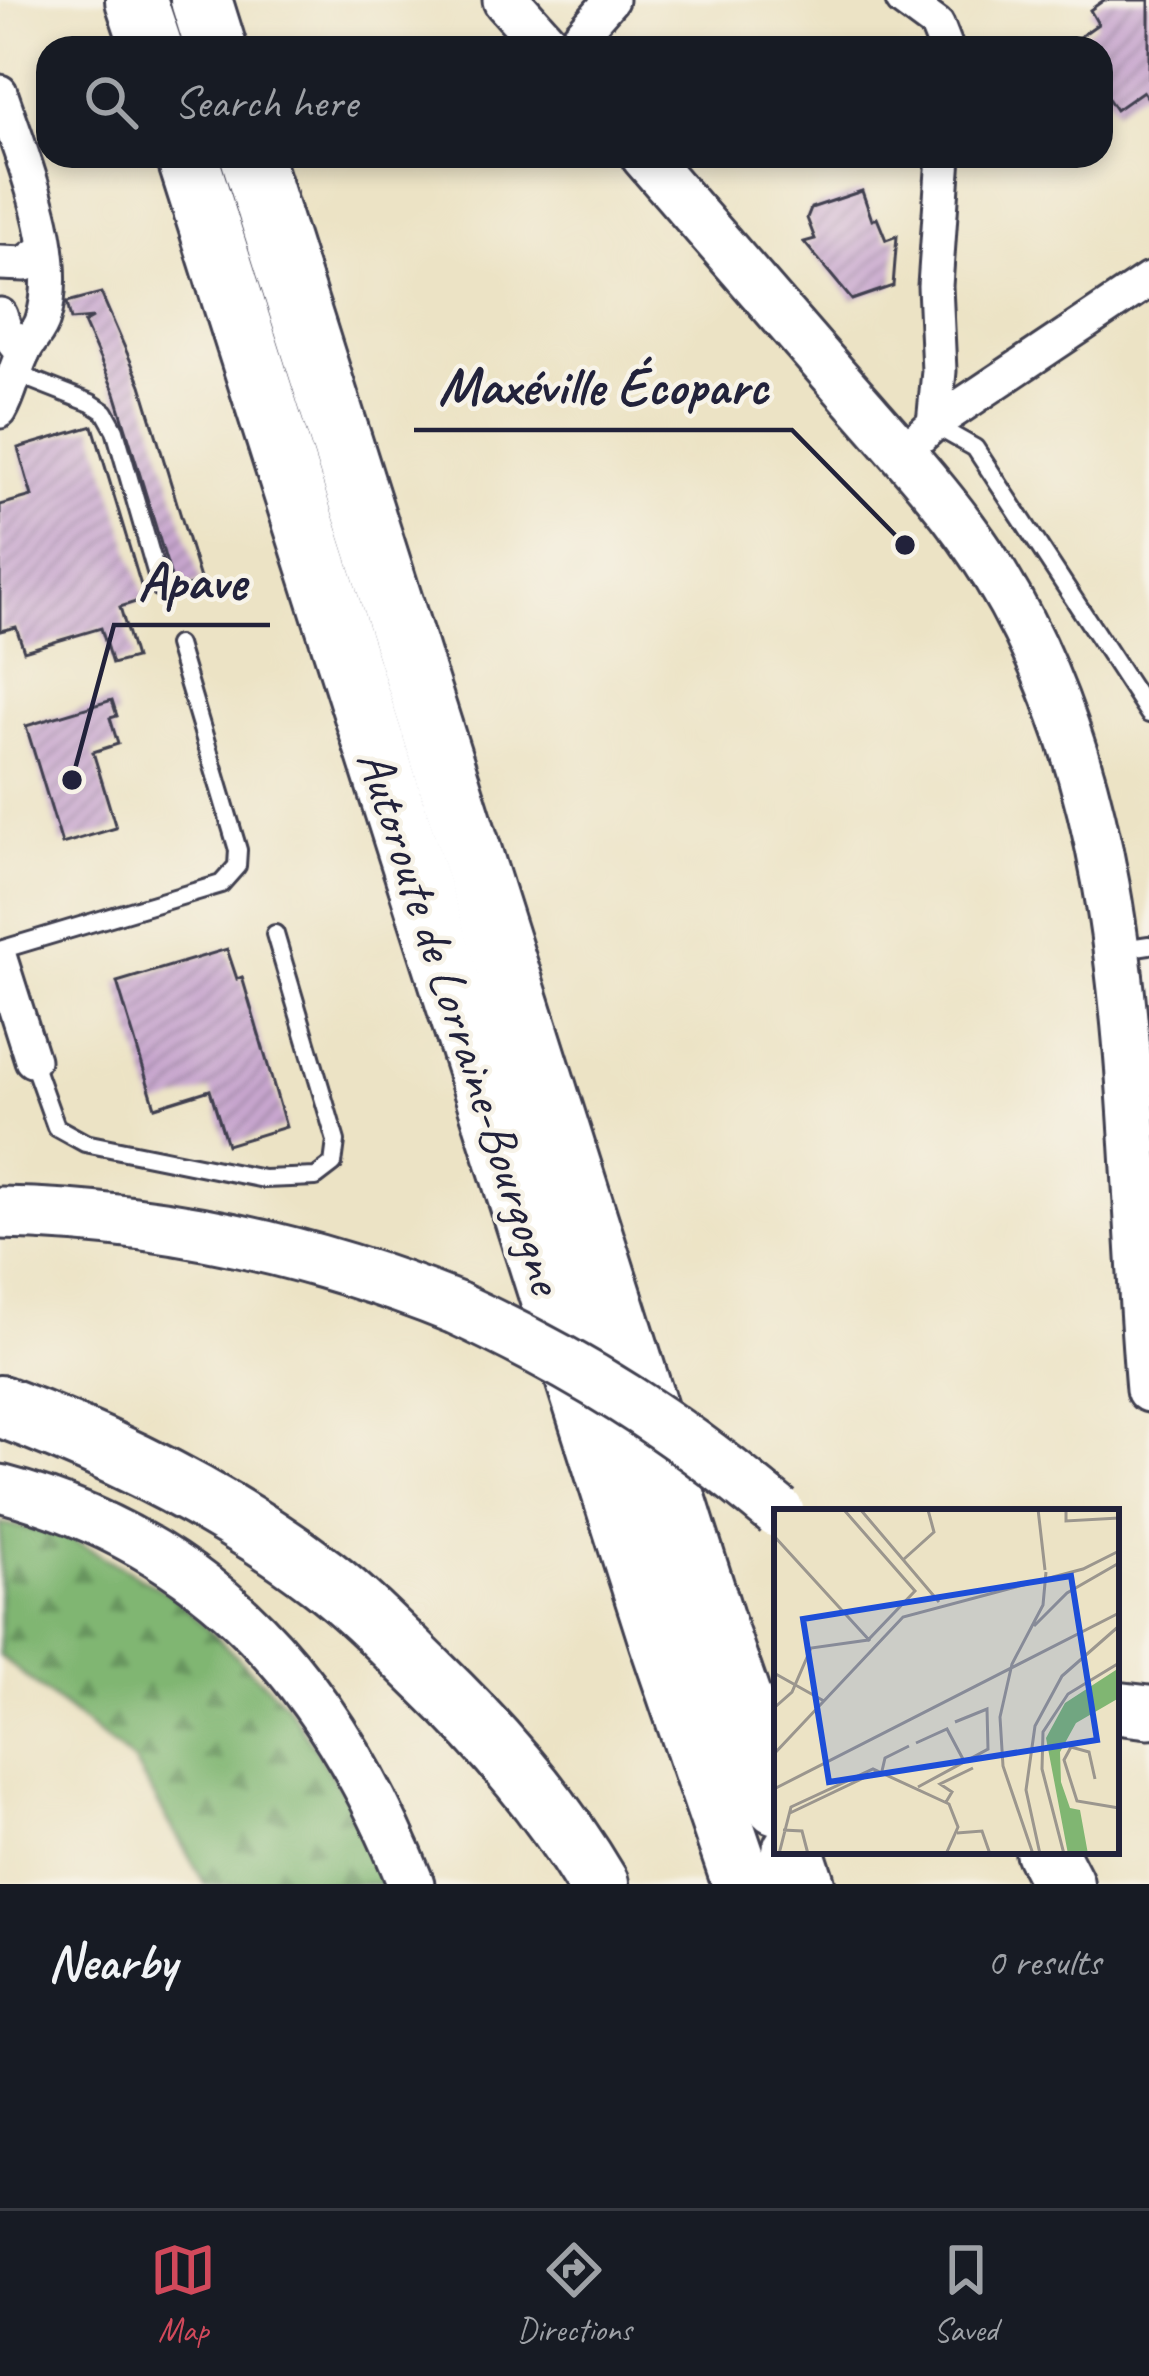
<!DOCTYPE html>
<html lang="en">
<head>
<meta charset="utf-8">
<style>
	:root { --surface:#171b24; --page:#242831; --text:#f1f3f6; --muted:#9ea1a6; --line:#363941; --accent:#d1495b }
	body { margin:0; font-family:Caveat,sans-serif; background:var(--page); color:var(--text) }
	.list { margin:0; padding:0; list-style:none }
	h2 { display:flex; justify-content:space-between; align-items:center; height:156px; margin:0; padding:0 48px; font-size:51px }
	h2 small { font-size:39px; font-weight:400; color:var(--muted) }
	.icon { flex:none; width:66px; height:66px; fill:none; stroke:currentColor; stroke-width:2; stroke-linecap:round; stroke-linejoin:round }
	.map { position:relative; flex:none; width:1149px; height:1884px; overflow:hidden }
	.search { position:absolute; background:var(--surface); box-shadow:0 6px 18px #0003; left:36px; right:36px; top:36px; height:132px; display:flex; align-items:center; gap:30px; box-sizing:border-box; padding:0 42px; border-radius:36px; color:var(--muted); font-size:45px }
	.sheet { height:324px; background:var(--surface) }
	nav { display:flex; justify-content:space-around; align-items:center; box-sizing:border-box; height:168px; border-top:3px solid var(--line); background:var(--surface); font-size:33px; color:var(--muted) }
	nav a { display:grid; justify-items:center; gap:6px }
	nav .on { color:var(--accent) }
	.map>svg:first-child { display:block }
	.forest { fill:url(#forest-firs); stroke:#516c56; stroke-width:3 }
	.building { fill:url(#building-hatch) }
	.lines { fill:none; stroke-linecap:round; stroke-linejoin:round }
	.service-casing { stroke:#403f50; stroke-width:22 }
	.minor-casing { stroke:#403f50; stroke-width:39 }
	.secondary-casing { stroke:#403f50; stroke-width:51 }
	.primary-casing { stroke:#403f50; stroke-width:57 }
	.motorway-casing { stroke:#403f50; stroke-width:66 }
	.service { stroke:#fff; stroke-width:16 }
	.minor { stroke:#fff; stroke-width:33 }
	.secondary { stroke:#fff; stroke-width:45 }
	.primary { stroke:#fff; stroke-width:51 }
	.motorway { stroke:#fff; stroke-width:60 }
	.primary-bridge-casing { stroke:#403f50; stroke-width:57; stroke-linecap:butt }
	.primary-bridge { stroke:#fff; stroke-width:51 }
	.labels { text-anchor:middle; stroke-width:9; stroke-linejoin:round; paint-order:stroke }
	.street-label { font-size:51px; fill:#22223b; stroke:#f7f3e8 }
	.inset-road { fill:none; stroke:#9b968e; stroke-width:3 }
	.view { fill:#1d4ed8; fill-opacity:0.15; stroke:#1d4ed8; stroke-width:6 }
	.inset-edge { fill:none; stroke:#22223b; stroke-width:6 }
	.leader { fill:none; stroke:#22223b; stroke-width:4.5 }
	.callout-dot { fill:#22223b; stroke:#f7f3e8; stroke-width:4.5 }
	.callout-label { font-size:54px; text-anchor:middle; font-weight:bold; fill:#22223b; stroke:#f7f3e8; stroke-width:9; stroke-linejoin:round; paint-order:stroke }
</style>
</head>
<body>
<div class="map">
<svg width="1149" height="1884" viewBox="0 0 1149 1884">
	<defs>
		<pattern id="forest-firs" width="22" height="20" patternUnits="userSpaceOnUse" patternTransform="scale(3)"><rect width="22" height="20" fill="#80b672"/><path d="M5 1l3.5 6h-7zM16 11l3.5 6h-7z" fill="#68945f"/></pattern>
		<pattern id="building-hatch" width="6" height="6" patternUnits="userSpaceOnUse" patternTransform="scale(3)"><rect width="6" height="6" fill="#c7a6ce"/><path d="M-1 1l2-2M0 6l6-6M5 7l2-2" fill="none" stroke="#a187a8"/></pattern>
	</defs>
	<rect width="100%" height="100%" fill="#f7f3e8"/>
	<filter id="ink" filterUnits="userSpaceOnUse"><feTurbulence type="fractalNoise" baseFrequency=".00833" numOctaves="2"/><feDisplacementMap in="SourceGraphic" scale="24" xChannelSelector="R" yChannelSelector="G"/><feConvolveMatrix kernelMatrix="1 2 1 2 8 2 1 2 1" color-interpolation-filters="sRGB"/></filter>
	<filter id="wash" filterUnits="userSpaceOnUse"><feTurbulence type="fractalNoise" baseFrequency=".004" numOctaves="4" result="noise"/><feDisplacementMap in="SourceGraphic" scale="48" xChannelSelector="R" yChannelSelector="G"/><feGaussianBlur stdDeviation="2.7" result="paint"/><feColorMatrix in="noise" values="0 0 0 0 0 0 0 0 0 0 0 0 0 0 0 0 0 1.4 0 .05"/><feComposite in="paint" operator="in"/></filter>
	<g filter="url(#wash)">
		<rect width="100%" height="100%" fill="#ece3c5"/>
		<polygon class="forest" points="0,1523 65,1535 173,1596 286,1704 363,1824 385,1884 205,1884 134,1762 0,1656"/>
		<g id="blocks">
			<g class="building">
				<polygon points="1104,0 1149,0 1149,100 1143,91 1116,110 1101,88 1101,48 1074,48 1071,43 1098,24 1090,10"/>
				<polygon points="862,191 872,220 877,218 886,240 897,236 893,286 852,300 804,242 815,239 807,218 811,208"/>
				<polygon points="101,293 141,385 201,582 175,590 115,393 84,323 93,318 71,320 67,302"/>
				<polygon points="93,426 145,599 120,607 135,658 112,664 101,628 24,651 16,627 0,631 0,505 32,496 18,448"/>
				<polygon points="112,700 117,716 110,718 118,744 93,752 116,828 62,844 26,726"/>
				<polygon points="227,949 237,979 242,977 286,1127 227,1145 210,1090 155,1107 117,982"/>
			</g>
		</g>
	</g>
	<g filter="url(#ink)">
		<use href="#blocks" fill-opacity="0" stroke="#403f50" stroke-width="3"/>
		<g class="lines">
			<g class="service-casing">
				<g id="service">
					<polyline points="17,374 91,403 105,412 115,430 161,589"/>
					<polyline points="934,425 975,448 1149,714"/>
					<polyline points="0,950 221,884 237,866 238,850 177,645"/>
					<polyline points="1116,950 1149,945"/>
					<polyline points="32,1060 56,1127 85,1143 264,1179 316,1177 333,1164 336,1141 275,934"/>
				</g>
			</g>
			<g class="minor-casing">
				<g id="minor">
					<polyline points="903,0 937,25 946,48"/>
					<polyline points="569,48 611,0"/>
					<path d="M0,92C21,155 64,253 43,319C40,331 29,340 24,351C14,370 11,392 0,411"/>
					<polyline points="0,263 25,264 45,249"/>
					<polyline points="0,315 5,330 23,353"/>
					<polyline points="934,424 939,371 935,286 944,156"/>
					<polyline points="902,453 934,424 1149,280"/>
					<polyline points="0,959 32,1060"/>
				</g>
			</g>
			<g class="secondary-casing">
				<g id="secondary">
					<polyline points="506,0 549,48"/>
					<path d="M644,156C710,232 775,308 841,383C894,444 952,505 995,575C1144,818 1125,1116 1149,1389"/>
					<path d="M0,1488C213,1544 332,1686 411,1884"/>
				</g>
			</g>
			<g class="primary-casing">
				<g id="primary">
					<path d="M0,1213C158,1216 310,1249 456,1308"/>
					<polyline points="1116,1708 1149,1712"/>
				</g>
			</g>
			<g class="motorway-casing">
				<g id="motorway">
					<polyline points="136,0 152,48"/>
					<polyline points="201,0 216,48"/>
					<polyline points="187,156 659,1639 743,1884"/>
					<polyline points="251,156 719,1637 777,1804"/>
					<path d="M0,1406C115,1449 225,1503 323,1578C362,1608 396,1644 431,1678C494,1739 553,1808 598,1884"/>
					<polyline points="793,1851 804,1884"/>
					<polyline points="1046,1851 1063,1884"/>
				</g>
			</g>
			<use href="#service" class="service"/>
			<use href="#minor" class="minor"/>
			<use href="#secondary" class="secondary"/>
			<use href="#primary" class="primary"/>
			<use href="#motorway" class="motorway"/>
			<g class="primary-bridge-casing">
				<path id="primary-bridge" d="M456,1308C581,1366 673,1424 778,1512"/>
			</g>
			<use href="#primary-bridge" class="primary-bridge"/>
		</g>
	</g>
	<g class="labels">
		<g class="street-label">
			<text transform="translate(462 1021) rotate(72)" y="18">Autoroute de Lorraine-Bourgogne</text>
		</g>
	</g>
	<g transform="translate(774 1509)">
		<rect width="345" height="345" fill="#ece3c5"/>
		<path d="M345,159V189L302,214L286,243L287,273L296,299L306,301L314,345H294L272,229L291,194Z" fill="#80b672"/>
		<path class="inset-road" d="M86,0L165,93M264,0L271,61M292,0V12L345,9M0,27L96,132M130,50L160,23L154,1M260,117L293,84L345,54M0,164L50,192M0,199L18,183L37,139L94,131L141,82L71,2M142,234L173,220L190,252M0,245L129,108L309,60L345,42M108,262L111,249L135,237M321,270L315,243L297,238L290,251L303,292L345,299M144,278L214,240L213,200L181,213M0,280L345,104M172,293L178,283L166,275L199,259M16,304L104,262M9,321L28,322L34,345M183,324L208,322L216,345M5,345L17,298L99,260L175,295L184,318L172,345M259,345L229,257L226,208L238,155L269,96L272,63M266,345L252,281L261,217L288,167L345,117M290,345L268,260L269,223L294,185L345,154"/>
		<path class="view" d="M297,67L323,231L55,273L29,110Z"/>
		<rect width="345" height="345" class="inset-edge"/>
	</g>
	<path class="leader" d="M905 545L792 430H414M72 780L114 625H270"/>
	<g class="callout-dot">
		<circle cx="905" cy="545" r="12"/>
		<circle cx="72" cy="780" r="12"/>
	</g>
	<g class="callout-label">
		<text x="603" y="404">Maxéville Écoparc</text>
		<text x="192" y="599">Apave</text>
	</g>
</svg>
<div class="search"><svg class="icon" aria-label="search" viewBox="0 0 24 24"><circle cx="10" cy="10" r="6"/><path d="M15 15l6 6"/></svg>Search here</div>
</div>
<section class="sheet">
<h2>Nearby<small>0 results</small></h2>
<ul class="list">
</ul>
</section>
<nav>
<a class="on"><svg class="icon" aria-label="map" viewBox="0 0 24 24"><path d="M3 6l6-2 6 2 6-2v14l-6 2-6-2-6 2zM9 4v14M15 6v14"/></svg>Map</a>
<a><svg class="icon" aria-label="directions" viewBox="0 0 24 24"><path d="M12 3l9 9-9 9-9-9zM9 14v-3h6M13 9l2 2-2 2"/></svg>Directions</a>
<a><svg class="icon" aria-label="saved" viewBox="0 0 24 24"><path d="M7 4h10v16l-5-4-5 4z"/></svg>Saved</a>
</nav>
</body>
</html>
